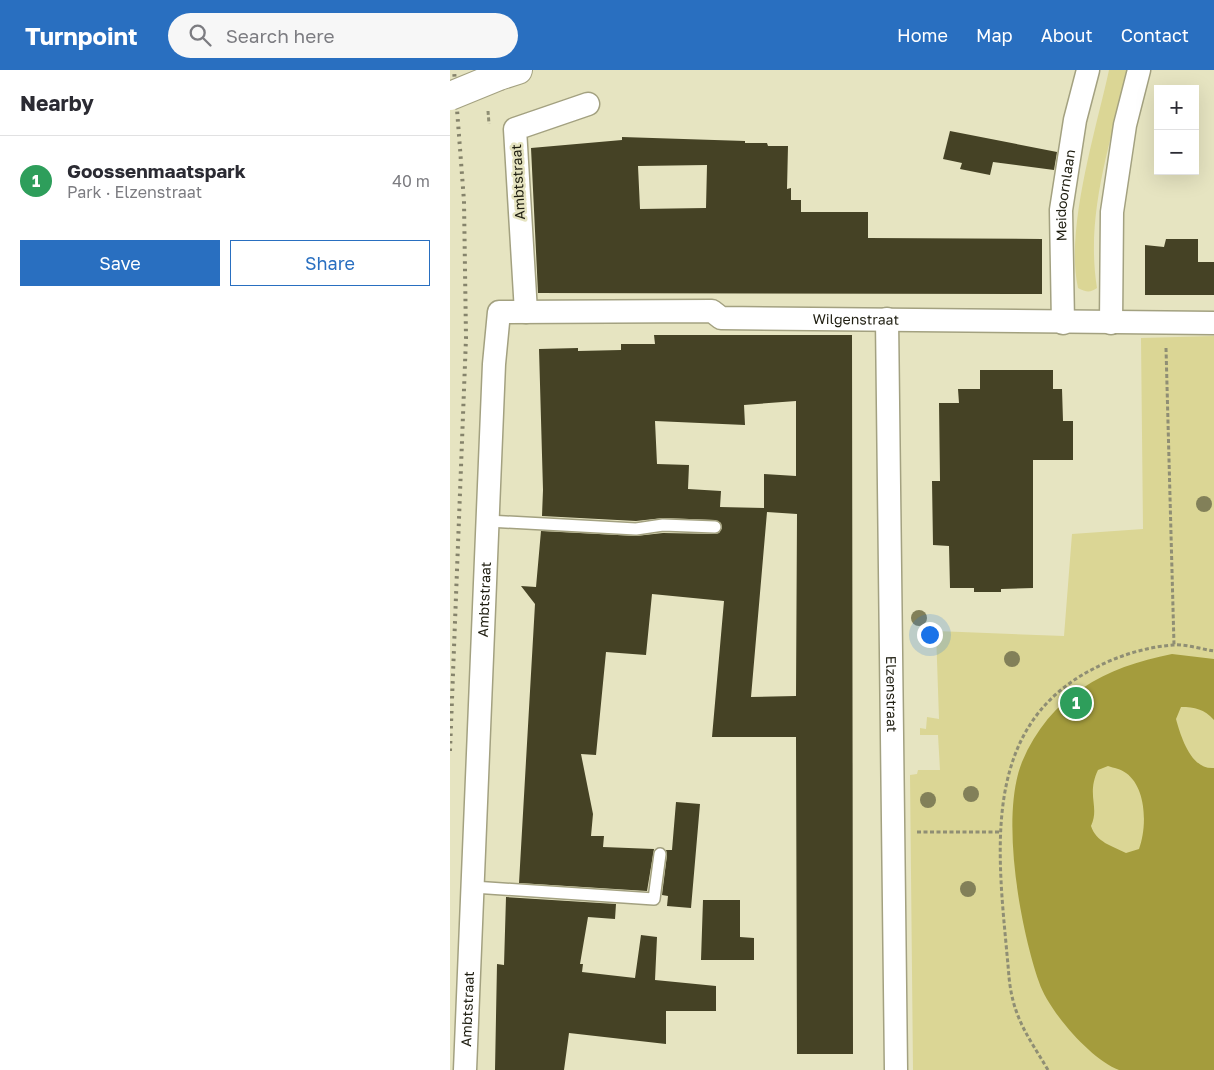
<!DOCTYPE html>
<html lang="en">
<head>
<meta charset="utf-8">
<style>
	:root { --surface:#fff; --page:#f7f7f7; --text:#2b2b33; --muted:#7c7c81; --line:#e1e1e2; --accent:#296fc0 }
	body { margin:0; font-family:"Golos Text",sans-serif; background:var(--page); color:var(--text) }
	.controls { position:absolute; right:15px; top:15px; display:grid; overflow:hidden; border-radius:0px; box-shadow:0 5px 20px #0002 }
	.controls button { width:45px; height:45px; display:grid; place-items:center; padding:0; border:0; border-bottom:1px solid var(--line); background:var(--surface); color:var(--text); font:25px sans-serif }
	.you { position:absolute; left:479px; top:564px; width:18px; height:18px; margin:-12px; border:4px solid #fff; border-radius:50%; background:#1a73e8; box-shadow:0 0 0 8px #1a73e833 }
	.badge { display:grid; place-items:center; width:32px; height:32px; border-radius:50%; background:var(--accent); color:#fff; font-size:16px; font-weight:700 }
	.pin { position:absolute; translate:-50% -50%; border:2px solid #fff; box-shadow:0 1px 5px #0006 }
	.list { margin:0; padding:0; list-style:none }
	h2 { display:flex; justify-content:space-between; align-items:center; height:65px; margin:0; padding:0 20px; font-size:21px }
	h2 small { font-size:16px; font-weight:400; color:var(--muted) }
	.list li { display:grid; grid-template-columns:32px 1fr auto; gap:15px; align-items:center; box-sizing:border-box; height:90px; padding:0 20px; border-top:1px solid var(--line) }
	.list b { display:block; font-size:19px; white-space:nowrap }
	.list p { margin:0; font-size:16px; white-space:nowrap; color:var(--muted) }
	.list em { font-size:16px; font-style:normal; color:var(--muted) }
	.actions { display:flex; gap:10px; padding:15px 20px }
	.actions a { flex:1; padding:11px 0; border:1px solid var(--accent); border-radius:0px; text-align:center; font-size:18px; color:var(--accent) }
	.actions .main { background:var(--accent); color:#fff }
	.icon { flex:none; width:28px; height:28px; fill:none; stroke:currentColor; stroke-width:2; stroke-linecap:round; stroke-linejoin:round }
	.map { position:relative; flex:none; width:764px; height:1000px; overflow:hidden }
	header { display:flex; align-items:center; gap:30px; box-sizing:border-box; height:70px; padding:0 25px; background:var(--accent); color:#fff }
	header strong { font-size:24px }
	nav { display:flex; gap:28px; margin-inline-start:auto; font-size:18px }
	.search { width:350px; height:45px; background:var(--page); display:flex; align-items:center; gap:12px; box-sizing:border-box; padding:0 18px; border-radius:28px; color:var(--muted); font-size:19px }
	main { display:flex }
	aside { flex:1; background:var(--surface) }
	.map>svg:first-child { display:block }
	.green { fill:#dbd695 }
	.water { fill:#a49c3d; fill-rule:evenodd }
	.building { fill:#454225; fill-rule:evenodd }
	.lines { fill:none; stroke-linecap:round; stroke-linejoin:round }
	.lane-casing { stroke:#a3a180; stroke-width:14 }
	.street-casing { stroke:#a3a180; stroke-width:25 }
	.secondary-casing { stroke:#a3a180; stroke-width:30 }
	.path { stroke:#8f8e74; stroke-width:3; stroke-dasharray:4 2.5; stroke-linecap:butt }
	.lane { stroke:#fff; stroke-width:11 }
	.street { stroke:#fff; stroke-width:22 }
	.secondary { stroke:#fff; stroke-width:28 }
	.rail { stroke:#85836b; stroke-width:4; stroke-dasharray:2.5 5; stroke-linecap:butt }
	.secondary-bridge-casing { stroke:#a3a180; stroke-width:30; stroke-linecap:butt }
	.secondary-bridge { stroke:#fff; stroke-width:28 }
	.tree { fill:#828059 }
	.labels { text-anchor:middle; stroke-width:5; stroke-linejoin:round; paint-order:stroke }
	.street-label { font-size:14px; fill:#1f1e11; stroke:#e6e4c1 }
</style>
</head>
<body>
<header>
<strong>Turnpoint</strong>
<div class="search"><svg class="icon" aria-label="search" viewBox="0 0 24 24"><circle cx="10" cy="10" r="6"/><path d="M15 15l6 6"/></svg>Search here</div>
<nav><a>Home</a><a>Map</a><a>About</a><a>Contact</a></nav>
</header>
<main>
<aside>
<h2>Nearby<small></small></h2>
<ul class="list">
<li><span class="badge" style="background:#2e9e5b">1</span><div><b>Goossenmaatspark</b><p>Park · Elzenstraat</p></div><em>40 m</em></li>
</ul>
<div class="actions"><a class="main">Save</a><a>Share</a></div>
</aside>
<div class="map">
<svg width="764" height="1000" viewBox="0 0 764 1000">
	<rect width="100%" height="100%" fill="#e6e4c1"/>
	<g class="green">
		<path d="M659,0H678C661,71 635,144 647,218C640,223 636,222 628,218C615,159 646,60 659,0Z"/>
		<polygon points="764,266 764,1000 463,1000 460,705 467,704 468,700 490,700 488,665 470,665 470,658 476,659 477,647 489,649 486,561 614,566 622,464 693,459 691,268"/>
	</g>
	<path class="water" d="M722,584L764,589V650C754,639 745,637 731,637L726,649C731,667 741,700 764,698V1000C741,1000 718,1000 696,1000C688,1000 677,1000 669,1000C641,990 598,940 589,912C570,857 550,747 572,692C600,626 655,597 722,584ZM658,696C664,698 671,699 676,703C697,718 697,758 689,779L676,783C662,776 646,772 641,756C650,737 636,725 648,700Z"/>
	<g class="building">
		<polygon points="500,61 607,82 604,100 543,92 540,105 510,99 512,93 493,89"/>
		<path d="M172,67L295,71V73H317L318,76H338L337,119L341,118V130H351V142H418V168L592,169V224L88,223L81,78L172,70ZM257,95L256,138L190,139L188,96Z"/>
		<polygon points="716,169 748,169 748,192 764,192 764,225 695,225 695,175 714,177"/>
		<path d="M204,265H402L403,984H347L346,667H262L274,531L202,524L196,585L156,582L146,685L131,684L143,744L141,766H154L153,777L204,779L197,821L69,813L85,534L71,516L86,517L91,461L186,466L213,463L265,464L269,463L272,458L271,453L265,450L213,448L186,451L92,446L93,420L89,279L128,278V281L171,280V274H205ZM346,331V406L314,404V438L270,437L271,421L238,419L239,395L207,394L205,351L295,355L294,335ZM317,442L347,444L346,626L301,627Z"/>
		<polygon points="530,300 603,300 603,319 612,319 613,351 623,351 623,390 583,390 583,518 551,519 551,522 524,522 524,518 500,518 499,476 483,475 482,411 490,411 489,333 509,333 508,319 530,319"/>
		<polygon points="226,732 250,734 241,838 217,836 218,826 212,825 217,785 216,780 222,780"/>
		<polygon points="56,827 166,834 165,849 138,847 130,894 133,894 132,902 185,908 191,865 207,867 205,910 266,916 266,941 216,941 216,974 119,963 114,1000 45,1000 47,894 54,895"/>
		<polygon points="253,830 290,830 290,867 304,868 304,890 251,890"/>
	</g>
	<g class="lines">
		<g class="lane-casing">
			<g id="lane">
				<polyline points="38,451 186,459 213,455 265,457"/>
				<polyline points="23,817 204,829 210,784"/>
			</g>
		</g>
		<g class="street-casing">
			<g id="street">
				<polyline points="76,242 65,59 138,34"/>
				<path id="s1" d="M437,249L446,1000"/>
				<path id="s2" d="M613,253L611,140L625,50L638,0"/>
				<polyline points="661,253 662,142 675,55 689,0"/>
				<path id="s3" d="M15,1000L44,294L49,242L262,241L271,248L764,253"/>
			</g>
		</g>
		<g class="secondary-casing">
			<polyline id="secondary" points="49,6 68,0"/>
		</g>
		<g class="path">
			<polyline points="38,41 39,54"/>
			<polyline points="716,278 724,575"/>
			<polyline points="467,762 549,762"/>
			<path d="M598,1000C578,966 563,948 559,907C550,796 524,660 643,599C667,586 696,577 723,575C736,574 751,579 764,581"/>
		</g>
		<use href="#lane" class="lane"/>
		<use href="#street" class="street"/>
		<use href="#secondary" class="secondary"/>
		<polyline class="rail" points="0,681 16,268 14,131 4,0"/>
		<g class="secondary-bridge-casing">
			<polyline id="secondary-bridge" points="0,26 49,6"/>
		</g>
		<use href="#secondary-bridge" class="secondary-bridge"/>
	</g>
	<g class="tree">
		<circle cx="754" cy="434" r="8"/>
		<circle cx="469" cy="548" r="8"/>
		<circle cx="562" cy="589" r="8"/>
		<circle cx="521" cy="724" r="8"/>
		<circle cx="478" cy="730" r="8"/>
		<circle cx="518" cy="819" r="8"/>
	</g>
	<g class="labels">
		<g class="street-label">
			<text transform="translate(68 112) rotate(-93)" y="5">Ambtstraat</text>
			<text dy="5" stroke="none"><textPath href="#s2" startOffset="128">Meidoornlaan</textPath></text>
			<text dy="5" stroke="none"><textPath href="#s3" startOffset="1118">Wilgenstraat</textPath></text>
			<text dy="5" stroke="none"><textPath href="#s3" startOffset="471">Ambtstraat</textPath></text>
			<text dy="5" stroke="none"><textPath href="#s1" startOffset="375">Elzenstraat</textPath></text>
			<text dy="5" stroke="none"><textPath href="#s3" startOffset="61">Ambtstraat</textPath></text>
		</g>
	</g>
</svg>
<div class="controls">
<button>+</button>
<button>−</button>
</div>
<div class="you"></div>
<div class="pin badge" style="left:626px;top:633px;background:#2e9e5b">1</div>
</div>
</main>
</body>
</html>
